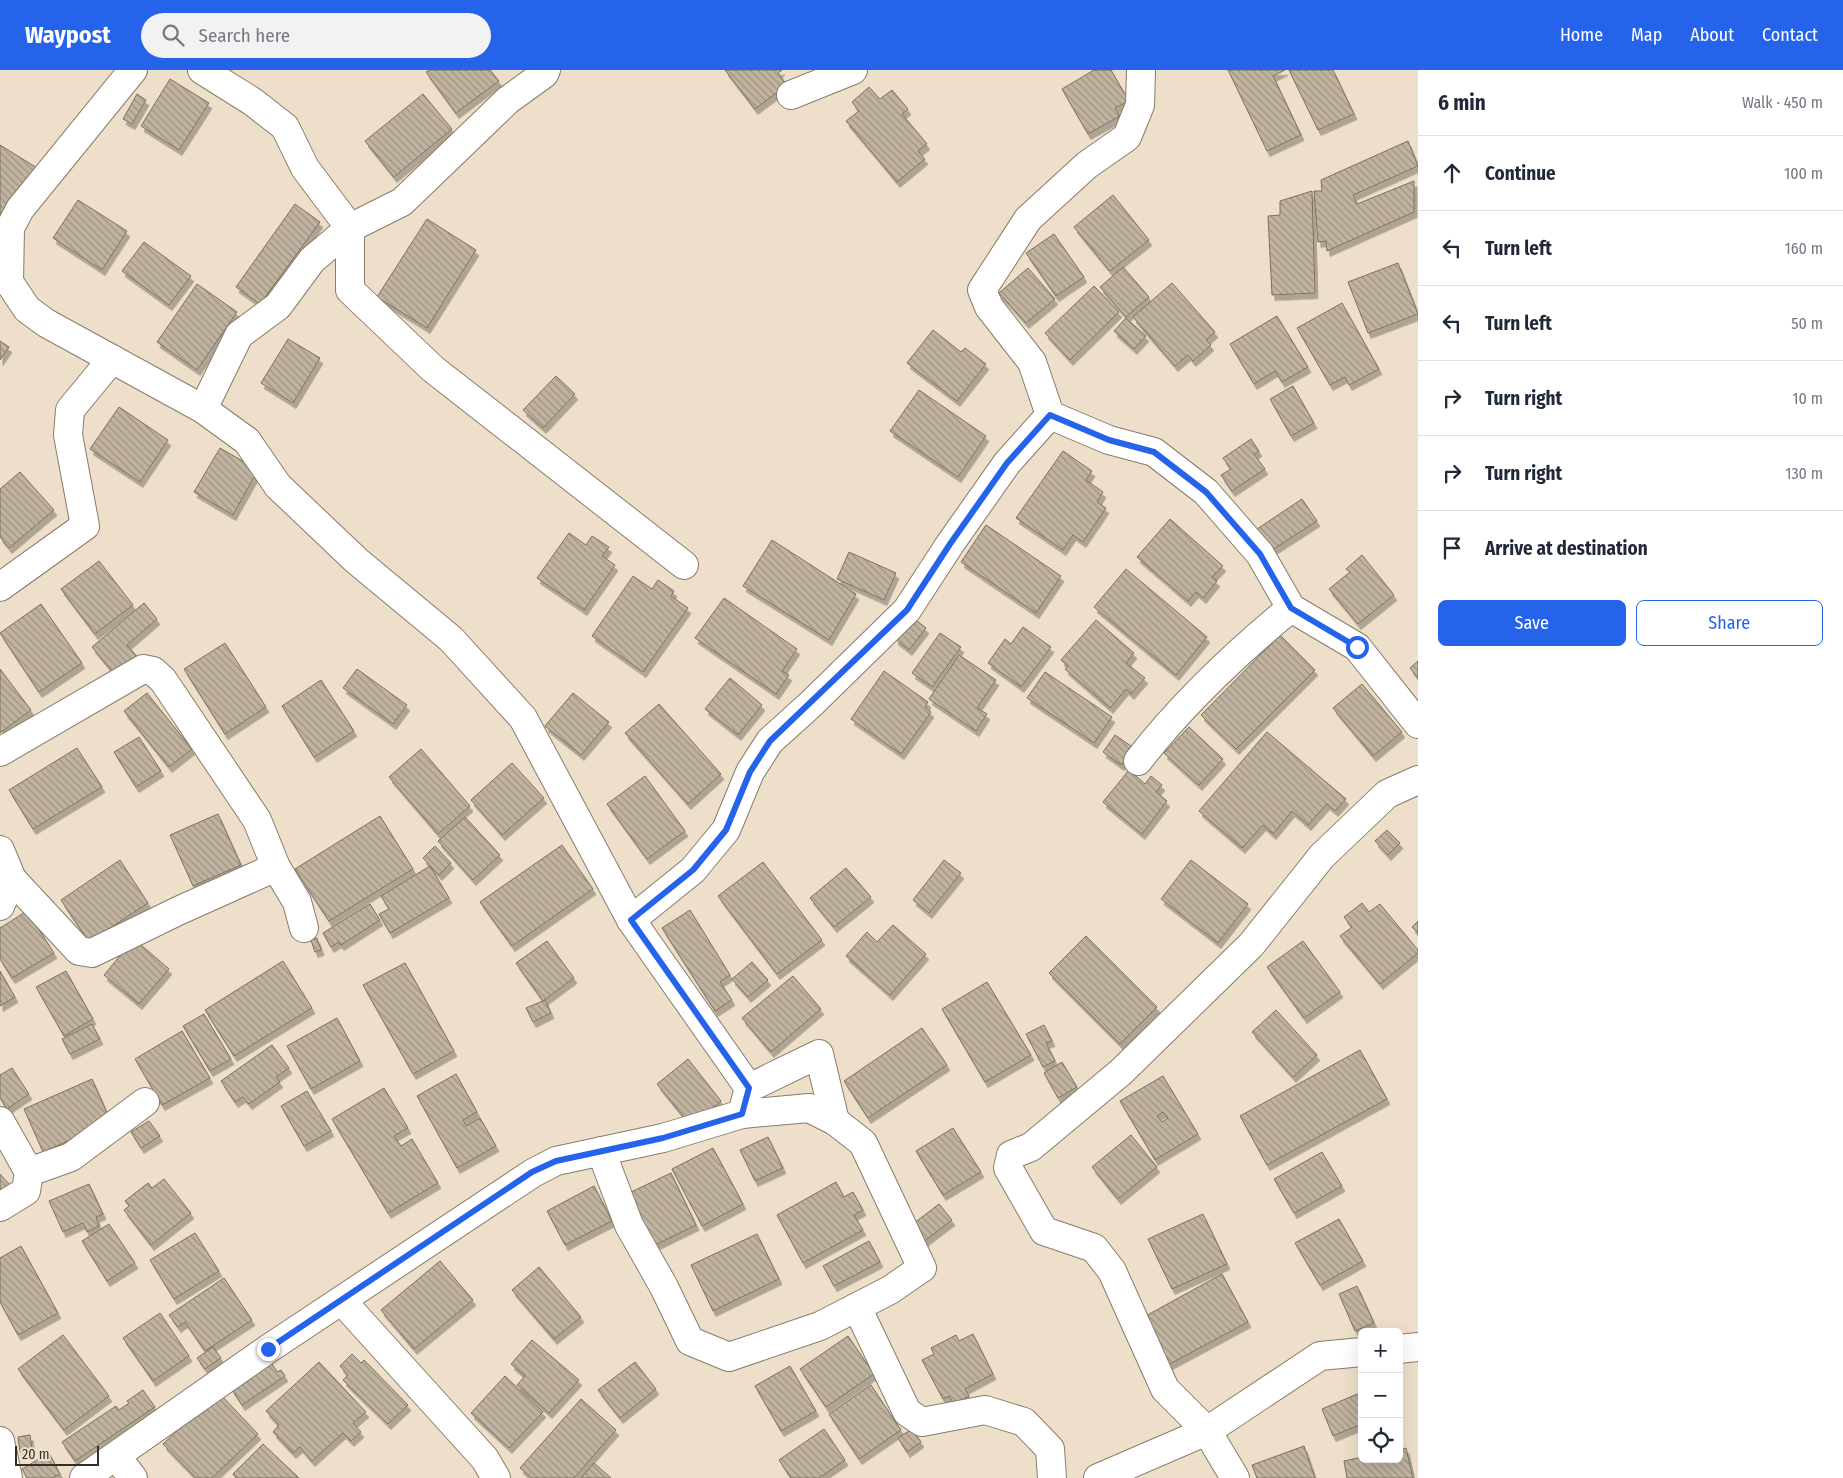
<!DOCTYPE html>
<html lang="en">
<head>
<meta charset="utf-8">
<style>
	:root { --surface:#fff; --page:#f2f2f3; --text:#1f2937; --muted:#747a83; --line:#e0e1e3; --accent:#2563eb }
	body { margin:0; font-family:"Fira Sans Condensed",sans-serif; background:var(--page); color:var(--text) }
	.controls { position:absolute; right:15px; bottom:15px; display:grid; overflow:hidden; border-radius:8px; box-shadow:0 5px 20px #0002 }
	.controls button { width:45px; height:45px; display:grid; place-items:center; padding:0; border:0; border-bottom:1px solid var(--line); background:var(--surface); color:var(--text); font:25px sans-serif }
	.scale { position:absolute; left:15px; bottom:12px; width:84px; box-sizing:border-box; padding-left:5px; border:2px solid #332e26; border-top:0; font-size:14px; line-height:18px; white-space:nowrap; color:#332e26; -webkit-text-stroke:4px #eddfca; paint-order:stroke }
	.stop { position:absolute; width:15px; height:15px; margin:-11px; border:4px solid #2563eb; border-radius:50%; background:#fff }
	.stop.end { background:#2563eb; border-color:#fff; box-shadow:0 1px 5px #0008 }
	.list { margin:0; padding:0; list-style:none }
	h2 { display:flex; justify-content:space-between; align-items:center; height:65px; margin:0; padding:0 20px; font-size:21px }
	h2 small { font-size:16px; font-weight:400; color:var(--muted) }
	.list li { display:grid; grid-template-columns:32px 1fr auto; gap:15px; align-items:center; box-sizing:border-box; height:75px; padding:0 20px; border-top:1px solid var(--line) }
	.list b { display:block; font-size:19px; white-space:nowrap }
	.list em { font-size:16px; font-style:normal; color:var(--muted) }
	.actions { display:flex; gap:10px; padding:15px 20px }
	.actions a { flex:1; padding:11px 0; border:1px solid var(--accent); border-radius:8px; text-align:center; font-size:18px; color:var(--accent) }
	.actions .main { background:var(--accent); color:#fff }
	.icon { flex:none; width:28px; height:28px; fill:none; stroke:currentColor; stroke-width:2; stroke-linecap:round; stroke-linejoin:round }
	.map { position:relative; flex:none; width:1418px; height:1408px; overflow:hidden }
	header { display:flex; align-items:center; gap:30px; box-sizing:border-box; height:70px; padding:0 25px; background:var(--accent); color:#fff }
	header strong { font-size:24px }
	nav { display:flex; gap:28px; margin-inline-start:auto; font-size:18px }
	.search { width:350px; height:45px; background:var(--page); display:flex; align-items:center; gap:12px; box-sizing:border-box; padding:0 18px; border-radius:28px; color:var(--muted); font-size:19px }
	main { display:flex }
	aside { flex:1; background:var(--surface) }
	.map>svg:first-child { display:block }
	.building { fill:url(#building-back-hatch); stroke:#7d705e; fill-rule:evenodd; filter:url(#shadow) }
	.lines { fill:none; stroke-linecap:round; stroke-linejoin:round }
	.street-casing { stroke:#897c69; stroke-width:30 }
	.street { stroke:#fff; stroke-width:28 }
	.route { stroke:#2563eb; stroke-width:6 }
</style>
</head>
<body>
<header>
<strong>Waypost</strong>
<div class="search"><svg class="icon" aria-label="search" viewBox="0 0 24 24"><circle cx="10" cy="10" r="6"/><path d="M15 15l6 6"/></svg>Search here</div>
<nav><a>Home</a><a>Map</a><a>About</a><a>Contact</a></nav>
</header>
<main>
<div class="map">
<svg width="1418" height="1408" viewBox="0 0 1418 1408">
	<defs>
		<pattern id="building-back-hatch" width="6" height="6" patternUnits="userSpaceOnUse" patternTransform="scale(1.25)"><rect width="6" height="6" fill="#c1b3a0"/><path d="M-1 5l2 2M0 0l6 6M5-1l2 2" fill="none" stroke="#9d9282"/></pattern>
		<filter id="shadow"><feDropShadow dx="3" dy="5.5" stdDeviation="0" flood-color="#0004"/></filter>
	</defs>
	<rect width="100%" height="100%" fill="#eddfca"/>
	<g class="building">
		<polygon points="430,0 490,0 499,11 456,43 426,2"/>
		<polygon points="725,0 782,0 778,3 787,15 755,39"/>
		<polygon points="1094,0 1111,0 1129,31 1115,38 1120,46 1088,64 1062,19"/>
		<polygon points="1228,0 1285,0 1273,6 1301,65 1267,81"/>
		<polygon points="1289,0 1333,0 1354,44 1318,60"/>
		<polygon points="170,9 209,33 179,80 141,56"/>
		<polygon points="869,17 880,29 892,20 908,39 902,44 927,74 918,81 925,89 897,112 846,51 859,41 852,32"/>
		<polygon points="137,24 146,30 132,54 123,49"/>
		<polygon points="423,24 452,59 394,107 365,71"/>
		<polygon points="1408,71 1418,96 1353,125 1357,134 1414,111 1414,142 1327,181 1326,171 1318,172 1314,121 1322,121 1321,110"/>
		<polygon points="0,75 42,101 0,149"/>
		<polygon points="1312,121 1315,223 1272,225 1268,146 1280,145 1280,131"/>
		<polygon points="1113,125 1149,170 1110,201 1074,157"/>
		<polygon points="78,130 127,161 102,200 53,168"/>
		<polygon points="295,134 320,152 260,234 236,217"/>
		<polygon points="427,149 476,180 427,258 377,227"/>
		<polygon points="1054,164 1084,207 1056,226 1026,183"/>
		<polygon points="144,172 191,206 169,235 122,201"/>
		<polygon points="1398,193 1418,244 1368,263 1348,212"/>
		<polygon points="1123,197 1149,227 1126,247 1100,217"/>
		<polygon points="1028,198 1055,229 1026,253 999,223"/>
		<polygon points="1172,213 1215,262 1206,270 1211,275 1193,291 1188,285 1175,296 1133,247"/>
		<polygon points="197,214 237,242 197,300 157,272"/>
		<polygon points="1094,216 1119,242 1070,290 1045,263"/>
		<polygon points="1342,233 1379,299 1349,315 1345,307 1330,315 1297,258"/>
		<polygon points="1277,246 1308,297 1282,312 1275,301 1254,314 1230,274"/>
		<polygon points="1126,248 1146,266 1134,279 1114,261"/>
		<polygon points="933,260 961,282 965,278 986,294 957,331 907,293"/>
		<polygon points="288,269 320,288 293,333 261,313"/>
		<polygon points="0,271 9,277 0,290"/>
		<polygon points="556,306 575,324 543,358 523,340"/>
		<polygon points="1293,316 1314,353 1291,366 1270,329"/>
		<polygon points="919,320 986,366 958,407 890,361"/>
		<polygon points="119,337 168,370 140,412 90,379"/>
		<polygon points="1251,369 1259,381 1254,384 1265,399 1232,421 1221,405 1231,399 1223,388"/>
		<polygon points="220,378 258,400 233,445 194,422"/>
		<polygon points="1063,381 1092,401 1086,410 1103,422 1097,432 1106,438 1083,472 1073,465 1063,480 1016,448"/>
		<polygon points="20,402 54,440 9,478 0,467 0,419"/>
		<polygon points="1302,429 1317,451 1272,480 1257,459"/>
		<polygon points="1170,449 1223,496 1212,507 1217,511 1203,528 1196,522 1188,531 1137,487"/>
		<polygon points="986,455 1061,506 1036,543 961,492"/>
		<polygon points="569,463 586,475 592,466 609,477 602,486 615,495 584,540 537,508"/>
		<polygon points="772,470 856,524 829,570 743,516"/>
		<polygon points="849,482 896,503 884,530 837,509"/>
		<polygon points="1362,485 1394,525 1358,554 1329,519 1350,502 1346,499"/>
		<polygon points="99,491 133,535 95,564 61,519"/>
		<polygon points="1126,499 1207,567 1176,605 1094,537"/>
		<polygon points="633,506 652,519 658,510 674,521 671,526 688,538 643,602 592,566"/>
		<polygon points="724,528 797,579 782,601 789,605 776,624 695,568"/>
		<polygon points="144,533 157,549 127,575 140,590 118,608 92,577"/>
		<polygon points="41,534 82,593 39,622 0,563"/>
		<polygon points="912,547 926,558 909,580 895,569"/>
		<polygon points="1096,550 1134,583 1126,593 1145,608 1131,624 1126,619 1110,638 1065,599 1068,596 1061,590"/>
		<polygon points="1023,557 1051,577 1021,617 988,593 1005,569 1011,574"/>
		<polygon points="940,563 961,577 932,617 912,603"/>
		<polygon points="1280,565 1315,600 1236,679 1201,645"/>
		<polygon points="225,573 266,637 225,664 184,599"/>
		<polygon points="959,585 996,610 977,638 987,644 976,661 929,629"/>
		<polygon points="1418,591 1418,608 1410,598"/>
		<polygon points="0,599 31,640 0,663"/>
		<polygon points="357,599 407,635 393,654 343,618"/>
		<polygon points="884,601 928,632 925,637 931,642 901,684 851,649"/>
		<polygon points="1045,602 1112,647 1094,673 1027,628"/>
		<polygon points="730,608 762,635 738,665 705,639"/>
		<polygon points="321,610 354,661 314,687 282,636"/>
		<polygon points="1362,614 1402,662 1373,686 1333,638"/>
		<polygon points="147,623 192,679 169,697 124,641"/>
		<polygon points="573,623 609,652 581,685 545,656"/>
		<polygon points="659,634 721,704 688,734 625,663"/>
		<polygon points="1189,657 1223,689 1199,715 1164,683"/>
		<polygon points="1267,662 1346,729 1335,741 1327,734 1308,755 1292,741 1273,764 1263,755 1242,778 1199,741"/>
		<polygon points="1115,665 1134,678 1121,695 1103,682"/>
		<polygon points="139,667 161,701 136,717 114,682"/>
		<polygon points="77,678 102,717 33,759 9,720"/>
		<polygon points="421,679 470,736 438,764 389,707"/>
		<polygon points="512,693 544,728 502,765 471,730"/>
		<polygon points="1129,700 1145,714 1151,706 1162,715 1156,722 1167,731 1142,764 1103,732"/>
		<polygon points="645,706 685,761 647,789 607,734"/>
		<polygon points="218,744 241,795 193,816 170,765"/>
		<polygon points="380,746 413,799 329,851 295,799"/>
		<polygon points="465,747 500,785 473,810 438,771"/>
		<polygon points="1387,760 1400,773 1388,785 1375,771"/>
		<polygon points="562,775 593,819 512,876 480,832"/>
		<polygon points="435,776 451,793 439,805 423,788"/>
		<polygon points="120,790 148,833 89,872 61,830"/>
		<polygon points="944,790 961,803 929,843 913,830"/>
		<polygon points="1191,790 1248,834 1218,873 1161,829"/>
		<polygon points="763,792 822,870 777,904 718,826"/>
		<polygon points="430,796 449,828 390,863 379,844 389,839 381,826"/>
		<polygon points="846,798 871,827 834,857 810,828"/>
		<polygon points="1362,833 1369,842 1380,834 1418,880 1418,883 1380,914 1340,866 1352,857 1344,847"/>
		<polygon points="370,834 380,850 341,875 339,872 331,877 323,863"/>
		<polygon points="690,840 730,905 720,912 732,930 715,941 662,858"/>
		<polygon points="27,841 54,883 12,908 0,889 0,858"/>
		<polygon points="1418,851 1418,863 1412,857"/>
		<polygon points="893,855 926,884 890,925 846,886 867,862 877,872"/>
		<polygon points="1086,866 1157,937 1120,974 1049,903"/>
		<polygon points="317,868 321,880 315,882 311,870"/>
		<polygon points="134,869 169,899 139,934 104,905"/>
		<polygon points="547,871 574,908 543,931 516,893"/>
		<polygon points="1303,871 1340,922 1304,948 1267,897"/>
		<polygon points="283,891 312,938 234,986 205,940"/>
		<polygon points="752,892 768,910 748,927 732,909"/>
		<polygon points="405,893 454,981 413,1004 363,915"/>
		<polygon points="0,901 15,927 0,936"/>
		<polygon points="66,901 93,949 64,966 36,917"/>
		<polygon points="793,906 821,939 771,982 742,948"/>
		<polygon points="987,912 1031,985 985,1012 942,939"/>
		<polygon points="545,930 551,943 533,952 526,938"/>
		<polygon points="1276,940 1317,985 1293,1007 1252,962"/>
		<polygon points="204,944 231,989 210,1001 183,956"/>
		<polygon points="337,948 360,991 311,1019 287,976"/>
		<polygon points="92,954 100,969 70,984 62,969"/>
		<polygon points="1044,955 1052,971 1046,973 1055,991 1043,997 1026,964"/>
		<polygon points="922,958 947,995 868,1048 844,1011"/>
		<polygon points="182,961 210,1008 162,1035 135,989"/>
		<polygon points="272,975 289,998 276,1007 280,1012 249,1034 243,1027 235,1032 221,1011"/>
		<polygon points="1360,980 1387,1029 1267,1095 1240,1046"/>
		<polygon points="688,989 721,1031 691,1056 657,1014"/>
		<polygon points="1062,992 1077,1017 1058,1028 1044,1003"/>
		<polygon points="12,998 29,1024 7,1039 0,1028 0,1005"/>
		<polygon points="456,1004 477,1042 463,1050 466,1056 480,1048 496,1076 457,1098 417,1026"/>
		<path d="M1163,1006L1198,1064L1155,1090L1120,1031ZM1163,1042L1168,1048L1162,1052L1157,1046Z"/>
		<polygon points="92,1009 111,1052 43,1082 24,1039"/>
		<polygon points="384,1018 408,1058 394,1066 401,1076 412,1069 438,1113 388,1143 332,1049"/>
		<polygon points="307,1021 331,1061 304,1076 281,1036"/>
		<polygon points="149,1051 160,1066 141,1078 131,1062"/>
		<polygon points="953,1058 981,1102 943,1125 916,1081"/>
		<polygon points="1131,1065 1157,1097 1118,1129 1092,1097"/>
		<polygon points="768,1067 783,1098 755,1111 740,1080"/>
		<polygon points="713,1078 743,1134 702,1156 672,1099"/>
		<polygon points="1322,1082 1342,1116 1294,1143 1274,1109"/>
		<polygon points="671,1103 696,1155 655,1175 629,1123"/>
		<polygon points="0,1104 10,1115 0,1124"/>
		<polygon points="164,1109 191,1143 151,1175 124,1140 129,1136 125,1131 148,1113 152,1118"/>
		<polygon points="836,1112 844,1127 853,1122 863,1140 854,1145 863,1160 803,1193 777,1145"/>
		<polygon points="89,1114 103,1144 96,1147 99,1156 87,1162 83,1153 63,1162 49,1131"/>
		<polygon points="594,1116 612,1151 565,1175 547,1141"/>
		<polygon points="939,1134 952,1150 922,1173 909,1157"/>
		<polygon points="1203,1144 1227,1194 1172,1219 1148,1169"/>
		<polygon points="1339,1149 1363,1191 1320,1215 1295,1173"/>
		<polygon points="109,1154 135,1193 107,1211 82,1171"/>
		<polygon points="195,1163 219,1201 174,1229 150,1190"/>
		<polygon points="757,1164 779,1209 713,1241 691,1195"/>
		<polygon points="869,1171 880,1192 834,1216 823,1196"/>
		<polygon points="21,1176 58,1243 18,1265 0,1232 0,1188"/>
		<polygon points="440,1191 473,1230 414,1279 381,1240"/>
		<polygon points="539,1197 581,1247 554,1269 512,1220"/>
		<polygon points="1222,1204 1248,1252 1168,1295 1142,1248"/>
		<polygon points="224,1208 252,1250 205,1281 185,1252 178,1257 169,1245"/>
		<polygon points="1357,1216 1374,1253 1355,1261 1339,1224"/>
		<polygon points="160,1243 189,1286 153,1311 123,1268"/>
		<polygon points="973,1264 993,1304 965,1319 969,1326 954,1334 949,1326 943,1329 922,1290 934,1284 931,1278 956,1265 959,1271"/>
		<polygon points="63,1265 109,1326 64,1360 18,1299"/>
		<polygon points="848,1266 874,1304 826,1337 800,1299"/>
		<polygon points="532,1270 579,1310 549,1343 517,1315 525,1306 511,1294"/>
		<polygon points="213,1277 221,1288 205,1299 197,1288"/>
		<polygon points="352,1284 361,1293 364,1290 408,1335 388,1354 343,1310 348,1305 340,1296"/>
		<polygon points="271,1292 277,1302 281,1300 285,1306 242,1335 231,1318"/>
		<polygon points="319,1292 366,1342 353,1353 361,1362 351,1371 343,1363 312,1391 300,1377 293,1383 273,1362 279,1355 266,1341"/>
		<polygon points="635,1292 656,1319 620,1348 598,1320"/>
		<polygon points="790,1296 816,1341 781,1361 755,1316"/>
		<polygon points="505,1306 543,1342 509,1378 471,1343"/>
		<polygon points="871,1315 901,1360 859,1389 829,1344"/>
		<polygon points="143,1320 155,1337 75,1391 62,1372 116,1336 119,1340 129,1333 127,1331"/>
		<polygon points="218,1322 258,1364 212,1408 196,1408 163,1374"/>
		<polygon points="1362,1322 1362,1354 1333,1366 1322,1339"/>
		<polygon points="581,1329 616,1360 574,1408 532,1408 520,1398"/>
		<polygon points="824,1359 845,1390 819,1408 791,1408 779,1390"/>
		<polygon points="912,1359 921,1372 907,1382 898,1368"/>
		<polygon points="30,1365 32,1379 20,1382 18,1367"/>
		<polygon points="263,1374 299,1408 236,1408 233,1404"/>
		<polygon points="1304,1376 1315,1408 1257,1408 1252,1395"/>
		<polygon points="1406,1378 1413,1408 1347,1408 1344,1391 1362,1387 1362,1389 1399,1389 1399,1380"/>
		<polygon points="49,1383 60,1404 52,1408 27,1408 22,1399"/>
		<polygon points="594,1393 611,1408 581,1408"/>
	</g>
	<g class="lines">
		<g class="street-casing">
			<g id="street">
				<polyline points="202,0 253,32 285,57 305,98 350,158 350,220 433,299 684,495"/>
				<polyline points="1141,0 1140,35 1127,67 1087,95 1028,149 982,220 989,237 1032,292 1050,345 1109,370 1154,382 1206,422 1260,484 1291,538 1357,577 1418,654"/>
				<polyline points="791,25 853,0"/>
				<polyline points="0,205 9,212 27,239 46,253 203,339 247,371 278,416 357,491 451,569 523,648 631,850 749,1018 742,1044 809,1038 835,1051 863,1073 922,1198 890,1220 857,1237 907,1342 922,1352 985,1340 1024,1352 1050,1379 1052,1408"/>
				<polyline points="9,212 10,158 20,139 133,0"/>
				<polyline points="203,339 239,265 278,236 312,190 350,158 402,132 508,30 544,4 546,0"/>
				<polyline points="0,517 85,456 68,365 70,340 112,289"/>
				<polyline points="0,682 143,599 153,601 163,610 257,750 276,797 297,832 304,858"/>
				<path d="M1138,691C1182,634 1235,584 1291,538"/>
				<polyline points="0,780 12,809 79,881 92,883 178,841 276,797"/>
				<polyline points="0,836 12,809"/>
				<polyline points="631,850 693,800 726,760 750,702 770,671 811,634 907,540 950,474 1007,393 1050,345"/>
				<polyline points="749,1018 819,984 835,1051"/>
				<polyline points="0,1051 29,1102 26,1121 0,1137"/>
				<polyline points="601,1081 629,1155 664,1217 690,1271 729,1287 820,1256 857,1237"/>
				<polyline points="29,1102 71,1087 145,1032"/>
				<polyline points="342,1231 485,1389 496,1408"/>
				<polyline points="1399,1279 1418,1277"/>
				<polyline points="0,1371 8,1408"/>
				<polyline points="116,1386 133,1408"/>
				<polyline points="84,1408 268,1279 533,1103 556,1091 663,1068 742,1044"/>
				<polyline points="1098,1408 1207,1361 1320,1286 1362,1282"/>
				<polyline points="1235,1408 1207,1361 1165,1319 1112,1201 1094,1178 1044,1161 1008,1098 1011,1085 1031,1077 1121,1002 1251,875 1322,786 1387,724 1418,710"/>
			</g>
		</g>
		<use href="#street" class="street"/>
	</g>
	<g class="lines">
		<polyline class="route" points="268,1279 532,1102 556,1091 663,1068 742,1044 749,1018 631,850 693,800 726,760 750,702 770,671 907,540 950,474 1007,393 1050,345 1109,370 1154,382 1206,422 1260,484 1291,538 1357,577"/>
	</g>
</svg>
<div class="controls">
<button>+</button>
<button>−</button>
<button><svg class="icon" aria-label="locate" viewBox="0 0 24 24"><circle cx="12" cy="12" r="6"/><path d="M12 2v4M12 18v4M2 12h4M18 12h4"/></svg></button>
</div>
<div class="scale">20 m</div>
<div class="stop" style="left:1357px;top:577px"></div>
<div class="stop end" style="left:268px;top:1279px"></div>
</div>
<aside>
<h2>6 min<small>Walk · 450 m</small></h2>
<ul class="list">
<li><svg class="icon" aria-label="ahead" viewBox="0 0 24 24"><path d="M12 20V5M6 11l6-6 6 6"/></svg><div><b>Continue</b></div><em>100 m</em></li>
<li><svg class="icon" aria-label="left" viewBox="0 0 24 24"><path d="M17 20v-9H6M10 6l-5 5 5 5"/></svg><div><b>Turn left</b></div><em>160 m</em></li>
<li><svg class="icon" aria-label="left" viewBox="0 0 24 24"><path d="M17 20v-9H6M10 6l-5 5 5 5"/></svg><div><b>Turn left</b></div><em>50 m</em></li>
<li><svg class="icon" aria-label="right" viewBox="0 0 24 24"><path d="M7 20v-9h11M14 6l5 5-5 5"/></svg><div><b>Turn right</b></div><em>10 m</em></li>
<li><svg class="icon" aria-label="right" viewBox="0 0 24 24"><path d="M7 20v-9h11M14 6l5 5-5 5"/></svg><div><b>Turn right</b></div><em>130 m</em></li>
<li><svg class="icon" aria-label="arrive" viewBox="0 0 24 24"><path d="M6 21V4h12l-3 4 3 4H6"/></svg><div><b>Arrive at destination</b></div></li>
</ul>
<div class="actions"><a class="main">Save</a><a>Share</a></div>
</aside>
</main>
</body>
</html>
